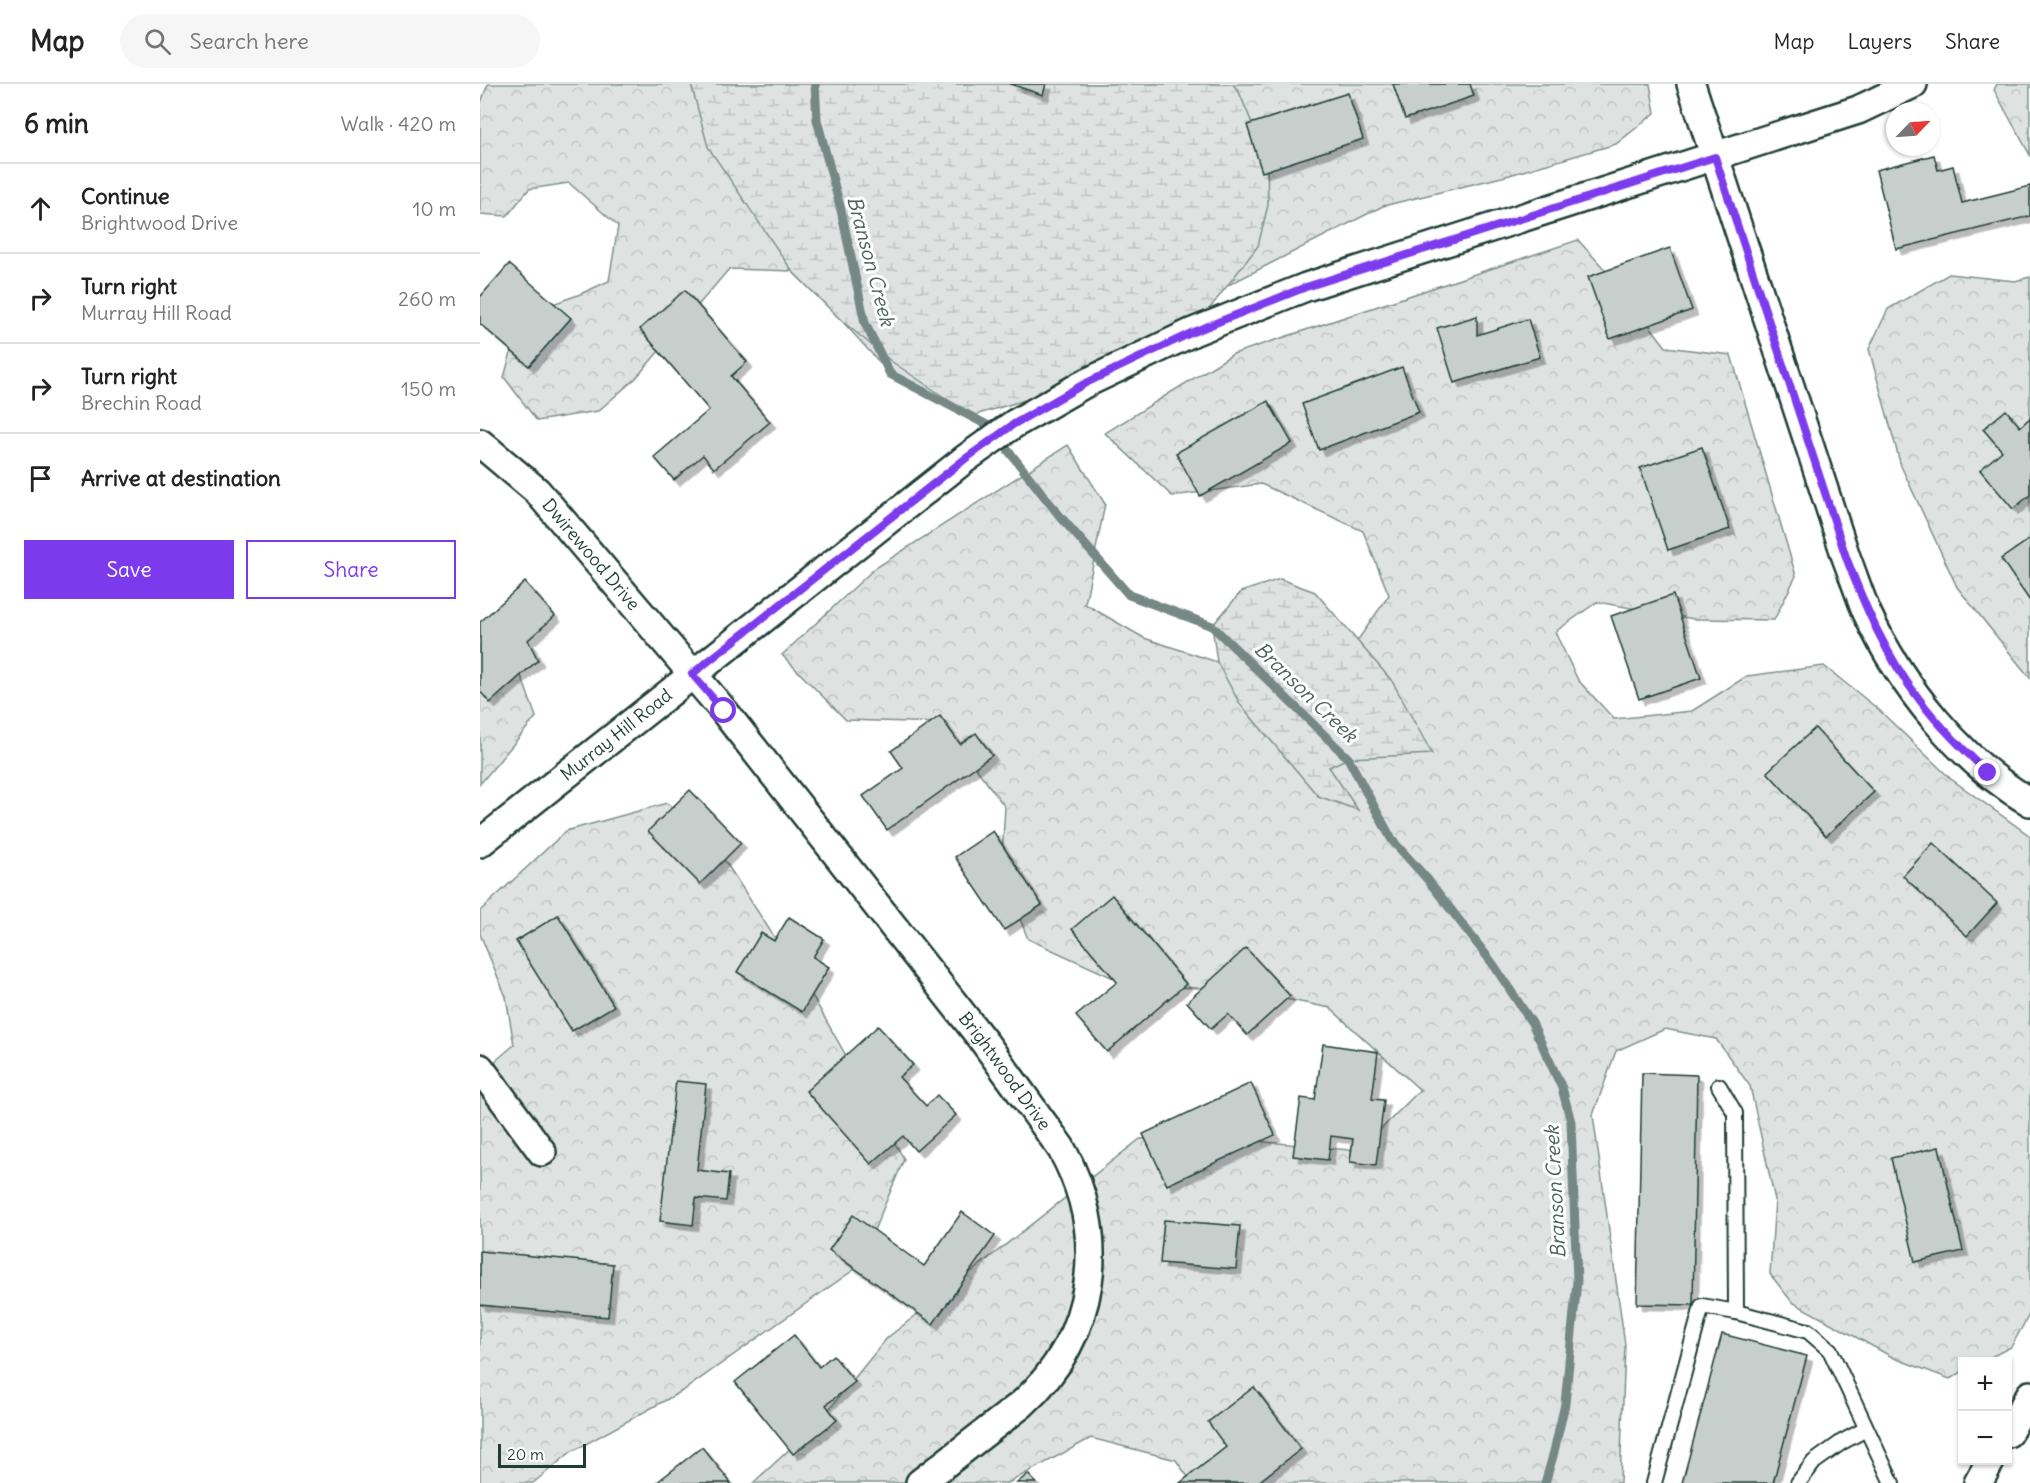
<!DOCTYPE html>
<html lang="en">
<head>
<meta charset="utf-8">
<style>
	:root { --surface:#fff; --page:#f6f6f6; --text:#222; --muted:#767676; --line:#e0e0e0; --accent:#7c3aed }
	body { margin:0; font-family:Delius,sans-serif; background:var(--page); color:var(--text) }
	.controls { position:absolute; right:18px; bottom:18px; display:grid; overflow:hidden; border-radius:0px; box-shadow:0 2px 4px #0004 }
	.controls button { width:54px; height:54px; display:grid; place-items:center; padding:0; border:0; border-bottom:2px solid var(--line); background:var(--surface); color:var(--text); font:30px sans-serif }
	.compass { position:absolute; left:1406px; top:18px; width:54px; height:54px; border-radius:50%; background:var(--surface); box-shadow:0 2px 4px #0004; rotate:65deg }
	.scale { position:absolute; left:18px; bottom:15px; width:88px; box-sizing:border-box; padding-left:6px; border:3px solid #1f3d34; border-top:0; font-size:16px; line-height:21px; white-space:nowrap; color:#1f3d34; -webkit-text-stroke:4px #fff; paint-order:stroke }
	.stop { position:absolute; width:18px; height:18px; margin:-14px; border:4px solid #7c3aed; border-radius:50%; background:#fff }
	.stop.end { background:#7c3aed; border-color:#fff; box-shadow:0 2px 6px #0008 }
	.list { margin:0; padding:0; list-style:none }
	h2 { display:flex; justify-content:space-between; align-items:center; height:78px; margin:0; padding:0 24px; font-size:26px }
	h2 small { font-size:20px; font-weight:400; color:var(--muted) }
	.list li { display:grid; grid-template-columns:39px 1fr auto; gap:18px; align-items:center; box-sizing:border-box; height:90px; padding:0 24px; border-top:2px solid var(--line) }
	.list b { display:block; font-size:22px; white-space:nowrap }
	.list p { margin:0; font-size:20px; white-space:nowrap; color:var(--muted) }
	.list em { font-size:20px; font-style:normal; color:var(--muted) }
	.actions { display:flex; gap:12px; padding:18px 24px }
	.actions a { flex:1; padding:14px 0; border:2px solid var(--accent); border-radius:0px; text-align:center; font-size:21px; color:var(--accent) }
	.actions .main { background:var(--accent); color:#fff }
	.icon { flex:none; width:33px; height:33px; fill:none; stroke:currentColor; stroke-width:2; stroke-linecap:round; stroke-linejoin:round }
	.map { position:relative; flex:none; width:1550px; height:1399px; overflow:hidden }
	header { display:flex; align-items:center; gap:36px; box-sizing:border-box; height:84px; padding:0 30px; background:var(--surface); border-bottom:2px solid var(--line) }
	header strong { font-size:28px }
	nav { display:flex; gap:33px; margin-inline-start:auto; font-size:21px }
	.search { width:420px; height:54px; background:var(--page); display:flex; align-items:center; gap:15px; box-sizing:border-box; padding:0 21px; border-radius:33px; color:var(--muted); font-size:22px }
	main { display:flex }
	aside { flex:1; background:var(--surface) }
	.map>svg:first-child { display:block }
	.forest { fill:url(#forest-crowns); stroke:#7e908b; stroke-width:1.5 }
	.wetland { fill:url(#wetland-marsh); stroke:#7e908b; stroke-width:1.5 }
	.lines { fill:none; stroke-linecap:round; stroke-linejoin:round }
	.stream { stroke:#758883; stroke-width:9 }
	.building { fill:#c7cfcc; stroke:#1f3d34; stroke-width:1.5; filter:url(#shadow) }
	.service-casing { stroke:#1f3d34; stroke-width:18 }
	.minor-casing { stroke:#1f3d34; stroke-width:32 }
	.service { stroke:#fff; stroke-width:14 }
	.minor { stroke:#fff; stroke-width:27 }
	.route { stroke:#7c3aed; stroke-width:8 }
	.labels { text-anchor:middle; stroke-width:6; stroke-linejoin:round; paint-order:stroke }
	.street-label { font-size:18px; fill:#1f3d34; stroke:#fff }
	.water-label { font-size:20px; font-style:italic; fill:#4a625b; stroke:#fff }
</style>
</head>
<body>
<header>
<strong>Map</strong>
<div class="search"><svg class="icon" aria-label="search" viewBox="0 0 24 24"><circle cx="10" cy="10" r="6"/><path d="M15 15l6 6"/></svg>Search here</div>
<nav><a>Map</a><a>Layers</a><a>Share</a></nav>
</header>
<main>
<aside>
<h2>6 min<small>Walk · 420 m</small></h2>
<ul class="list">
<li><svg class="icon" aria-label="ahead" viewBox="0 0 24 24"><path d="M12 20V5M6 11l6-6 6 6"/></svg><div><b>Continue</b><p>Brightwood Drive</p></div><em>10 m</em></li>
<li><svg class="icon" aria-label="right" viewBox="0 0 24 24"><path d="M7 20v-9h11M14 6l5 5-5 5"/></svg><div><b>Turn right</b><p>Murray Hill Road</p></div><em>260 m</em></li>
<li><svg class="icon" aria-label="right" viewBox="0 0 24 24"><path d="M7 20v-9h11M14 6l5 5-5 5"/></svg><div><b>Turn right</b><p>Brechin Road</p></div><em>150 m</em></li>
<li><svg class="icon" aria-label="arrive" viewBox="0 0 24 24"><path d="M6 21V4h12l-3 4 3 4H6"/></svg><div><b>Arrive at destination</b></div></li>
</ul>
<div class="actions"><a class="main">Save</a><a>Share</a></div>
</aside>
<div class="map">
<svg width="1550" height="1399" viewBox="0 0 1550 1399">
	<defs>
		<pattern id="forest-crowns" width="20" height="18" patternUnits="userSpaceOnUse" patternTransform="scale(1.5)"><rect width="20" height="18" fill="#dee3e2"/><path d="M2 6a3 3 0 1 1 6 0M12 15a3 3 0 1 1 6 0" fill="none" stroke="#bec4c2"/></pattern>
		<pattern id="wetland-marsh" width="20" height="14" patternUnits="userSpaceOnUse" patternTransform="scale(1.5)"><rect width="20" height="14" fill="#dee3e2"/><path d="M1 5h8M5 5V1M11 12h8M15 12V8" fill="none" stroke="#bec4c2"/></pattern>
		<filter id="shadow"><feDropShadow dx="5.5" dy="5.5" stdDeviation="0" flood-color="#0004"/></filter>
	</defs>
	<rect width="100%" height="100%" fill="#fff"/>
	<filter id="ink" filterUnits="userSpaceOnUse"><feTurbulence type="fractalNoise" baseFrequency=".0167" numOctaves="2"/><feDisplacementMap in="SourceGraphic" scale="12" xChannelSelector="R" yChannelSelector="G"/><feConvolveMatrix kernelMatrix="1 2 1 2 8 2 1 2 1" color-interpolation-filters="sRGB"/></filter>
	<g filter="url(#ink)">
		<g class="forest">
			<polygon points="8,0 1170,0 1175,29 1136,60 1026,92 903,122 492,332 410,290 362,237 312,187 249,185 156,294 118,327 57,337 24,293 42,231 98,211 129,197 138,142 89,99 49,105 27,132 0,130 0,21"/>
			<polygon points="1517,0 1550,0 1550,71 1514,6"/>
			<polygon points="1098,156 1138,200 1186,263 1251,271 1316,492 1294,536 1214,535 1117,518 1075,548 1098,596 1134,635 1212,627 1267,592 1344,582 1398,625 1471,695 1550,752 1550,1229 1531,1263 1503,1277 1482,1278 1482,1288 1470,1295 1414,1274 1312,1218 1290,1190 1295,1116 1270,1002 1236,955 1185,945 1136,967 1113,1031 1145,1261 1140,1399 712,1399 696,1376 611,1354 528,1399 273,1399 338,1339 407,1254 660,1055 736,1053 879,1067 940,1006 850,924 756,905 651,902 548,855 521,787 525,723 462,639 366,636 302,571 394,485 588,361 625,420 605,520 664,554 737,578 855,589 909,511 883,447 781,400 692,412 625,349 753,270"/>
			<polygon points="1469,190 1535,197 1550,193 1550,594 1477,503 1421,382 1389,265 1408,225"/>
			<polygon points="0,561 37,580 56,633 0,700"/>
			<polygon points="187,719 236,763 333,913 424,1075 379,1182 204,1306 91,1368 53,1399 0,1399 0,990 34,961 26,913 0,850 0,827 86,747"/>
		</g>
		<g class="wetland">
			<polygon points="211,0 753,0 759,8 787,75 788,121 778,162 713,246 666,279 492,332 411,277 362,237 312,187 228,63"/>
			<polygon points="800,495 835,508 912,597 952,670 868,674 849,683 878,726 838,712 760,620 737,578 732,542 761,508"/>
		</g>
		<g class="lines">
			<polyline class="stream" points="335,0 337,36 361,126 385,239 410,290 509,342 579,431 649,511 732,542 868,674 912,756 948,796 1013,880 1052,939 1082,1004 1091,1038 1097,1197 1085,1320 1073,1372 1065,1399"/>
		</g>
		<g class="building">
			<polygon points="530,0 566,0 563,11"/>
			<polygon points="913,0 990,0 994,12 925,35"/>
			<polygon points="868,9 883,55 782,88 767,41"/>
			<polygon points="1454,71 1458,86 1473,82 1482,119 1550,102 1550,132 1416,165 1396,86"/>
			<polygon points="1190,164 1212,226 1130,255 1108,193"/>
			<polygon points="29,180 91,234 49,282 0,240 0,213"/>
			<polygon points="205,206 267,278 251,292 290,338 234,385 223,371 194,396 174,373 229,326 160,245"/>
			<polygon points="997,232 997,251 1048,235 1060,273 974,299 957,244"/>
			<polygon points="922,283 939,328 839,366 822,320"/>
			<polygon points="788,317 812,359 720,412 696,369"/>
			<polygon points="1526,326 1540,343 1550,334 1550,411 1533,425 1500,386 1522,367 1503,345"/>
			<polygon points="1222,363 1250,445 1188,466 1160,384"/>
			<polygon points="1550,455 1550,517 1521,475"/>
			<polygon points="45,498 75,532 48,556 58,576 10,619 0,607 0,538"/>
			<polygon points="1193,511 1221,594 1159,615 1131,532"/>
			<polygon points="460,632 480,660 496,649 512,671 407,746 383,712 423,684 411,667"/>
			<polygon points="1335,644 1394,708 1346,752 1287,688"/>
			<polygon points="210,706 261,759 220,800 168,747"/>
			<polygon points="513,747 562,821 524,846 475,773"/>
			<polygon points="1453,759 1517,819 1487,852 1423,792"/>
			<polygon points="632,811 706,900 627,968 596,932 637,898 592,845"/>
			<polygon points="78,831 134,922 92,947 36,857"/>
			<polygon points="309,833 344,855 333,873 349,883 322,928 257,888 281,849 294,857"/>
			<polygon points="766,864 810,912 767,951 748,930 731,945 707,918"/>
			<polygon points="398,942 433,981 419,993 446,1022 457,1011 476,1031 436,1067 423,1052 391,1080 326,1007"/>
			<polygon points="843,960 898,968 892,1015 904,1016 896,1081 870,1078 873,1055 851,1052 848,1076 813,1072 821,1014 835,1016"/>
			<polygon points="1162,989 1217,991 1213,1221 1157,1220"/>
			<polygon points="196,997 226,1000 217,1086 249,1090 246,1117 216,1114 213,1141 180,1137"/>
			<polygon points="771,999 795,1051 687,1101 663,1050"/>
			<polygon points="1459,1063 1483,1167 1435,1178 1411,1074"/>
			<polygon points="482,1128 515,1152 453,1240 349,1166 373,1131 444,1182"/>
			<polygon points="684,1136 760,1142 756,1185 680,1179"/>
			<polygon points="0,1167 133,1180 128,1233 0,1221"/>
			<polygon points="1242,1250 1327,1272 1293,1399 1202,1399"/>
			<polygon points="314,1251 339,1283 353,1271 375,1298 346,1321 357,1336 313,1370 255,1298"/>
			<polygon points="774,1303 821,1365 777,1399 700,1399 746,1363 728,1338"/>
			<polygon points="222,1363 251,1399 176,1399"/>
			<polygon points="548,1390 556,1399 537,1399"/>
		</g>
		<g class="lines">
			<g class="service-casing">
				<g id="service">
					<polyline points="1256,1228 1328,1247 1350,1266 1412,1399"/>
					<polyline points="1174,1399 1222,1222 1256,1228 1255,1029 1239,1002"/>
					<polyline points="1318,1399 1334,1378 1362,1358 1386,1345"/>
				</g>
			</g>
			<g class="minor-casing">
				<g id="minor">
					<path d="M1211,0L1366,473C1373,491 1379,510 1387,529C1420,601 1481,678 1550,718"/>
					<path id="s1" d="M0,359L57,407L244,627L505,959L581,1064C630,1151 617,1252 542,1320L440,1399"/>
					<path id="s2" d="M0,759L485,375L534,340L604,300L713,248L826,203L1378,26L1433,0"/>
					<polyline points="0,984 62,1068"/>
					<polyline points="1528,1349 1550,1311"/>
					<polyline points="1498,1399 1511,1376"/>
				</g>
			</g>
			<use href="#service" class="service"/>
			<use href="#minor" class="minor"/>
		</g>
	</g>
	<g class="lines" filter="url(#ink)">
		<path class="route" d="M244,627L212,590L485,375L534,340L604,300L713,248L826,203L1235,73L1366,473C1385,523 1406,572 1439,615C1459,642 1484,666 1508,689"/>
	</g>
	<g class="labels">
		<g class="street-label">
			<text dy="6" stroke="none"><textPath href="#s1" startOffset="158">Dwirewood Drive</textPath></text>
			<text dy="6" stroke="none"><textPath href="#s2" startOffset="174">Murray Hill Road</textPath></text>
			<text dy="6" stroke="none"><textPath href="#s1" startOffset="820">Brightwood Drive</textPath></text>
		</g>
		<g class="water-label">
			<text transform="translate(391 177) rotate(75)" y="7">Branson Creek</text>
			<text transform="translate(826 608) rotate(44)" y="7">Branson Creek</text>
			<text transform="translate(1075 1108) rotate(-93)" y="7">Branson Creek</text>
		</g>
	</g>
</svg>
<div class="controls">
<button>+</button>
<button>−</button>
</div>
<svg class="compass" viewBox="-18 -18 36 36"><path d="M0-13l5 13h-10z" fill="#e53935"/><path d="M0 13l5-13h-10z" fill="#767676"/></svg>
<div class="scale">20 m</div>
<div class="stop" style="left:244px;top:627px"></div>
<div class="stop end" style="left:1508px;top:689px"></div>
</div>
</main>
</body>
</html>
